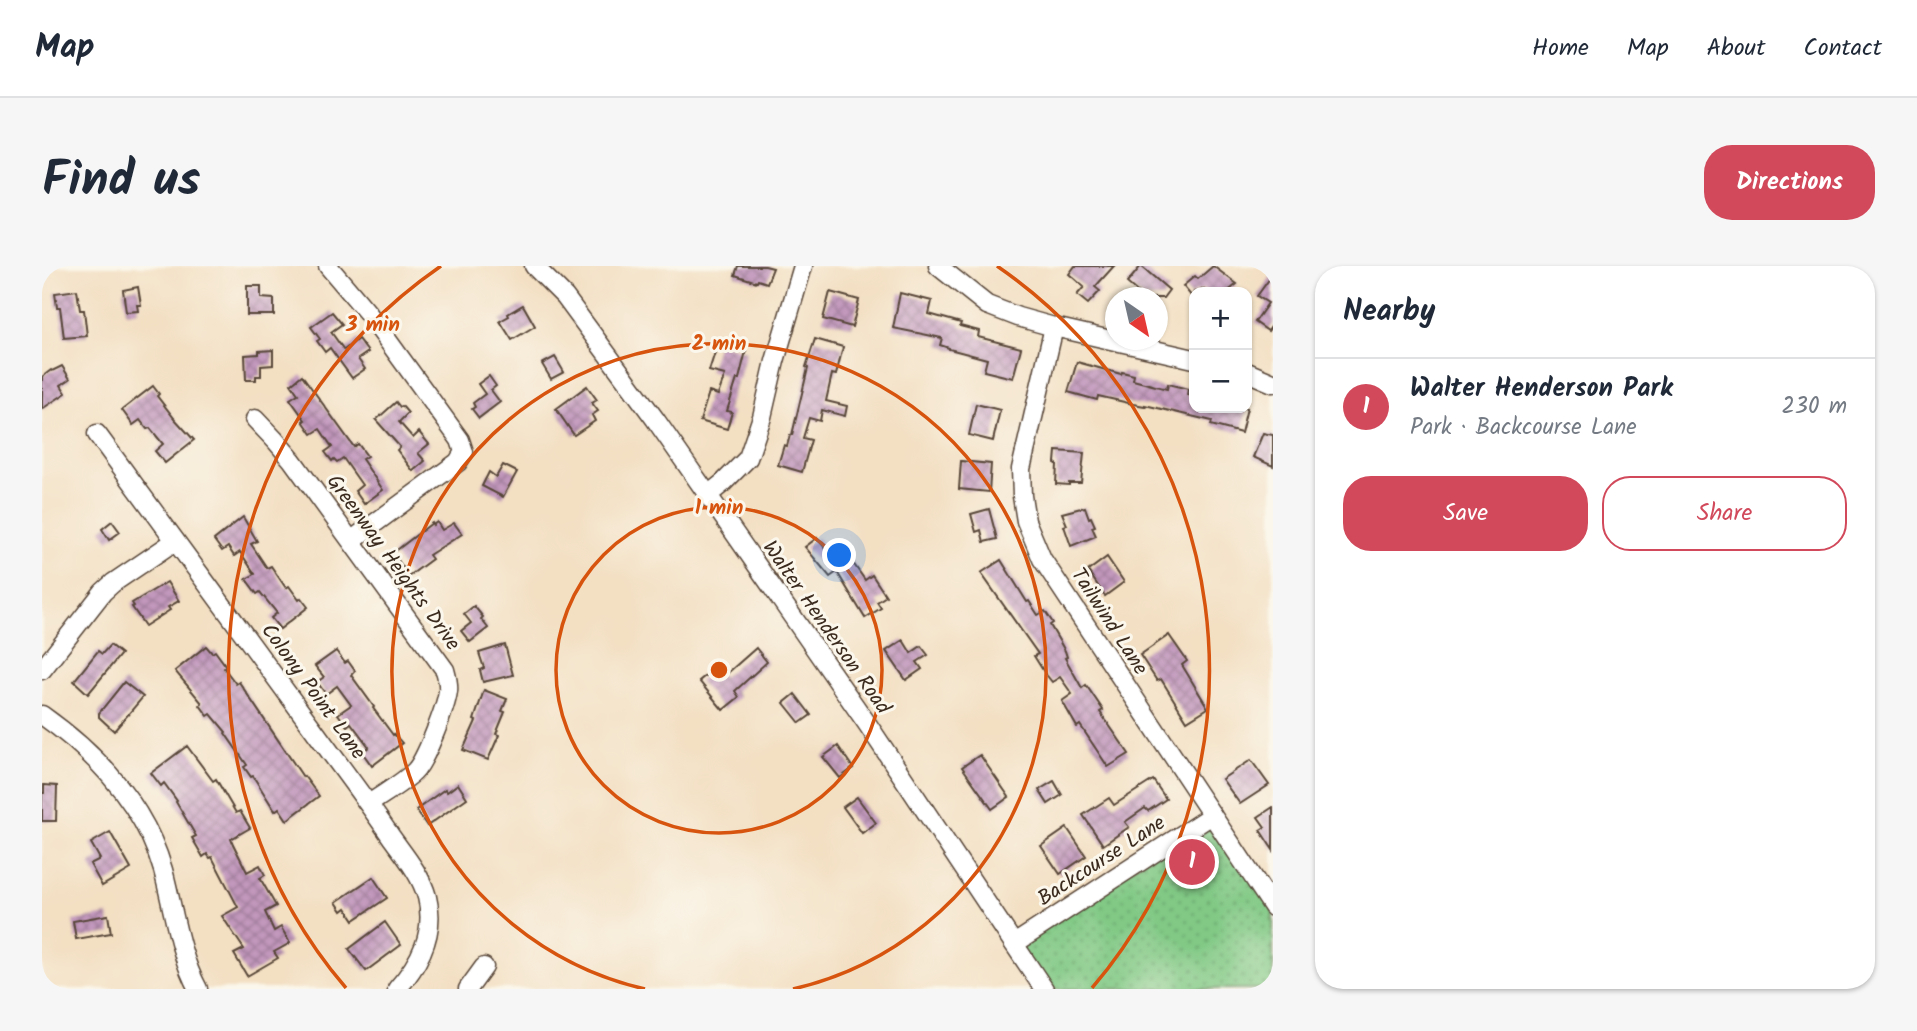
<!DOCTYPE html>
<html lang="en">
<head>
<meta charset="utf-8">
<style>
	:root { --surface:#fff; --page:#f6f6f7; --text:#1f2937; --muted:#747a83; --line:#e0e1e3; --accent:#d1495b }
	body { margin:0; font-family:Kalam,sans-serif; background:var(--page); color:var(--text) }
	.controls { position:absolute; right:21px; top:21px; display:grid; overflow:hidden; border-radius:14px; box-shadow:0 2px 5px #0004 }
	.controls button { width:63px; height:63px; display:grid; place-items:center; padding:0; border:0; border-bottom:2px solid var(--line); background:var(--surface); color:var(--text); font:35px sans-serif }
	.compass { position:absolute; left:1063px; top:21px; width:63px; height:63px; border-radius:50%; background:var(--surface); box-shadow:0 2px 5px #0004; rotate:146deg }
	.you { position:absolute; left:798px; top:290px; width:24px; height:24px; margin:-18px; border:5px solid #fff; border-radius:50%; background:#1a73e8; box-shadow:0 0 0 10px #1a73e833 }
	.badge { display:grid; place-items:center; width:46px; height:46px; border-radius:50%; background:var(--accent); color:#fff; font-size:23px; font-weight:700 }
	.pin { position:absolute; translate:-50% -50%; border:4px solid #fff; box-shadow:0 2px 7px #0006 }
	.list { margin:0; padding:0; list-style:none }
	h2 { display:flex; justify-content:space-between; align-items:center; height:91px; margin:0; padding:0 28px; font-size:30px }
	h2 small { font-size:23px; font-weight:400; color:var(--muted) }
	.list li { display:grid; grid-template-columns:46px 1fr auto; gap:21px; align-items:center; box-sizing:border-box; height:98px; padding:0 28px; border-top:2px solid var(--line) }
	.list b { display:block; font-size:26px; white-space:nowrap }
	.list p { margin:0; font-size:23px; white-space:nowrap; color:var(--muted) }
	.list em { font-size:23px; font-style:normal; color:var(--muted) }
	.actions { display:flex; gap:14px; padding:21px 28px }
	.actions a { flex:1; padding:16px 0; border:2px solid var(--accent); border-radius:28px; text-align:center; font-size:24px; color:var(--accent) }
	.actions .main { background:var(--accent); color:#fff }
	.map { position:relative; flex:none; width:1231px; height:723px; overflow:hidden; border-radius:28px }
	header { display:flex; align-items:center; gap:42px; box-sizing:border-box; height:98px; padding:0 35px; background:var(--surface); border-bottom:2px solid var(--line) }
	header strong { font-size:33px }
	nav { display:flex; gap:38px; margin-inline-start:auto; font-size:24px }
	.intro { display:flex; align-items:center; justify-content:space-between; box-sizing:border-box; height:168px; padding:0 42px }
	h1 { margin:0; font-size:49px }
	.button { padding:18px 32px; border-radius:28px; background:var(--accent); color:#fff; font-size:24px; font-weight:700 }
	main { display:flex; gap:42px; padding:0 42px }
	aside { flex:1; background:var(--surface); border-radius:28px; box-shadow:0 2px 5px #0004 }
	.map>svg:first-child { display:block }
	.park { fill:url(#park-dots); stroke:#5e7a52; stroke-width:2 }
	.building { fill:url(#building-cross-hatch) }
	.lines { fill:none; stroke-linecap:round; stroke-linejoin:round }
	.minor-casing { stroke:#574537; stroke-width:21 }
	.minor { stroke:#fff; stroke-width:18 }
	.ring { fill:none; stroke:#d7540e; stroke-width:3.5 }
	.labels { text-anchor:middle; stroke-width:6; stroke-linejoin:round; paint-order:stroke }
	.street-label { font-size:21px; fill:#3b2a1e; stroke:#fbf7ec }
	.centre { fill:#d7540e; stroke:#fbf7ec; stroke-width:3.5 }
	.ring-label { font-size:21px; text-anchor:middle; font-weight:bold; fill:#d7540e; stroke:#fbf7ec; stroke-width:6; stroke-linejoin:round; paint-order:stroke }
</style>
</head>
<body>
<header>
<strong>Map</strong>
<nav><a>Home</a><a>Map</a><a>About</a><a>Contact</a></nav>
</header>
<div class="intro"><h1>Find us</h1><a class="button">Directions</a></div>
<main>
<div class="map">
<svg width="1231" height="723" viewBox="0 0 1231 723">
	<defs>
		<pattern id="park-dots" width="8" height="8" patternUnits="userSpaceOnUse" patternTransform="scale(1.75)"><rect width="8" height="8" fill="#81c985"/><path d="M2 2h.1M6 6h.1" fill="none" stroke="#6ba36c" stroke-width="1.8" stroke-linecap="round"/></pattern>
		<pattern id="building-cross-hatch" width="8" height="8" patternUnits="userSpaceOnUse" patternTransform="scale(1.75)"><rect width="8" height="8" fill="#c298bd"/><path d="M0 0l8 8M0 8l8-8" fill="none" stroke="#9f7c99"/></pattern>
	</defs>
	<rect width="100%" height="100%" fill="#fbf7ec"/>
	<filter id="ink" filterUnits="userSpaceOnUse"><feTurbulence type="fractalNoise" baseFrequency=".0143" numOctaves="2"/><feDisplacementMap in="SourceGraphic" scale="14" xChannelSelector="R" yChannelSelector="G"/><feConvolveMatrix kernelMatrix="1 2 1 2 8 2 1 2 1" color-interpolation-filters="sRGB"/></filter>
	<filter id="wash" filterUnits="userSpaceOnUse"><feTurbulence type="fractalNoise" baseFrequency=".00686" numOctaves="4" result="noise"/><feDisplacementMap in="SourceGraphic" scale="28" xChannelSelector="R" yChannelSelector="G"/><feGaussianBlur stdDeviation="1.57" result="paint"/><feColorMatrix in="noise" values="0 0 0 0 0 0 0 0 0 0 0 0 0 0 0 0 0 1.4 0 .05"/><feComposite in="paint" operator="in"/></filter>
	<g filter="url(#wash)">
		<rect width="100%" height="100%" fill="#f3dfc2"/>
		<polygon class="park" points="1170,550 1231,642 1231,723 1003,723 973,678"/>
		<g id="blocks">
			<g class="building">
				<polygon points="696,0 723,0 731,2 725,17 716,14 715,16 693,9"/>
				<polygon points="1033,0 1072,0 1053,21 1058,25 1046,38 1035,29 1042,21 1027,8"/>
				<polygon points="1099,0 1127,24 1121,32 1102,32 1085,17"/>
				<polygon points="1171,0 1195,18 1185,26 1165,26 1161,23 1156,26 1152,26 1150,31 1141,20 1153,10 1156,13"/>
				<polygon points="1231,8 1231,58 1226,65 1213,56 1226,37 1215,30"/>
				<polygon points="205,20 219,20 219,32 232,33 232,49 205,49"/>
				<polygon points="96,21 99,39 95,39 96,45 84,46 81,24"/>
				<polygon points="35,24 38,44 42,44 45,70 22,72 18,41 15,41 13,27"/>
				<polygon points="788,26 817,34 810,61 781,53"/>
				<polygon points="858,27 890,35 887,48 919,57 918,60 937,65 936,71 979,82 971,112 942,105 945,93 907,83 907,82 898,79 900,72 851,62"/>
				<polygon points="481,39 493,60 470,74 458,55 467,50 466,48"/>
				<polygon points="290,46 300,58 289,66 302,84 316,73 326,86 316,93 323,103 310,112 288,82 283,86 275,75 278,73 269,61"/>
				<polygon points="773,73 801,81 794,109 790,108 784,135 805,140 803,150 780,144 778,155 767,152 761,172 769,174 760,206 736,199 742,179 745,180 748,169 750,169 766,102 764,101"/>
				<polygon points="676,77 704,85 697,113 695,113 685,145 690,146 685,163 658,155 667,126 676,129 683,109 667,105"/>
				<polygon points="231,84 231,99 219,100 219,110 214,110 214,114 204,114 203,89 217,88 217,85"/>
				<polygon points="513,91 522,106 509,113 500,98"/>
				<polygon points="1035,96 1079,108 1080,106 1092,109 1091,114 1125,123 1126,118 1146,123 1145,129 1152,130 1152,142 1205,142 1199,167 1169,159 1170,155 1103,139 1103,140 1091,138 1056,130 1055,134 1026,126"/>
				<polygon points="20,100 28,113 19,119 24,127 0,143 0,111 9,104 10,105"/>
				<polygon points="260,109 312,181 316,178 325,190 320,193 341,224 322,238 313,225 320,219 301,192 295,196 292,193 290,195 283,186 290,181 278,163 270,168 261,155 263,154 248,133 256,128 249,118"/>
				<polygon points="447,110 454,120 449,124 458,136 437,152 430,143 433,141 431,137 443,128 436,118"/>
				<polygon points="111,120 117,128 115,130 132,152 152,174 123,197 113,185 121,178 108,162 105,163 98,154 91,159 80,144"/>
				<polygon points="545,120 555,134 550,137 556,145 550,149 553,155 532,169 514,143"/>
				<polygon points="354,136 358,141 360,140 366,147 357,156 371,172 377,166 387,178 376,187 383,195 371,205 355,184 358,181 334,154"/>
				<polygon points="934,138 958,144 951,175 927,169"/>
				<polygon points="1221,167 1231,169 1231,200 1211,191"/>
				<polygon points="1014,185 1042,187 1039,217 1027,217 1027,219 1014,218 1015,198 1013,197"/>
				<polygon points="919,195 949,198 947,226 917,223"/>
				<polygon points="461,199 475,206 461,231 440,220 447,206 454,211"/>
				<polygon points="1043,241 1047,252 1049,251 1053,260 1050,261 1054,270 1029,280 1022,260 1025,259 1020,247"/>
				<polygon points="947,243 955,273 942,276 939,264 934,266 929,248"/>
				<polygon points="201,251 215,275 209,278 225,302 229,300 244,322 247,320 257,334 259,332 266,341 238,363 229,352 235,347 218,326 215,328 204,313 213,308 198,286 192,290 186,281 180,285 172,274"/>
				<polygon points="70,255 78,266 67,274 60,263"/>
				<polygon points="395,256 400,264 412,257 420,268 387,289 390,293 367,310 351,287 390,257 391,259"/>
				<polygon points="775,272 798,301 808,293 823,314 830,309 844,330 835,336 839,342 823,352 795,306 788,311 763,281"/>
				<polygon points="1065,291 1082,316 1063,330 1046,305"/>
				<polygon points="959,294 985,336 987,335 996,349 1003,345 1011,357 1008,359 1023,385 1025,391 1023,392 1040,422 1044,419 1061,444 1058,446 1087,488 1066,501 1038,459 1035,461 1020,435 1030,428 1018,411 1010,416 1002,406 992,390 996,388 939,307"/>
				<polygon points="125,316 137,335 126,341 128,344 103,360 90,341 92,340 90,337"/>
				<polygon points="432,340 441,351 439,353 446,362 428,376 419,365 429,357 422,348"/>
				<polygon points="1127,369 1145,395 1140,399 1166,442 1145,455 1119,413 1115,415 1098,389"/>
				<polygon points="861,374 869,387 879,380 886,389 875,396 880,403 864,414 844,385"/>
				<polygon points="68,379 79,388 46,428 32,415 56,385 60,388"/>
				<polygon points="463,379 471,409 441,416 438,404 442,402 437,387"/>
				<polygon points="164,380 170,387 173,385 184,400 182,402 194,418 197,416 261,511 262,510 277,530 245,554 237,542 233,545 211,510 209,511 202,501 205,499 183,467 184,466 169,448 166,450 158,439 160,437 133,405"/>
				<polygon points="714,382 725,396 693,425 697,431 681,444 657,415 673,402 681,411"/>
				<polygon points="294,385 303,397 306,395 313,405 309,409 332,441 331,442 351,469 352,468 360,477 330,500 320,486 327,481 309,457 305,460 296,448 309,439 295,420 284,428 275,416 282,411 273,400"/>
				<polygon points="82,416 101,431 72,465 57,451 57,447"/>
				<polygon points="442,424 465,433 460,445 463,446 454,468 457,469 446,494 421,484 434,455 432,454"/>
				<polygon points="753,428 769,449 758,457 742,437"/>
				<polygon points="145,480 171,515 174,513 194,547 198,545 208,562 189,573 191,578 205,606 218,599 223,609 218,612 234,640 223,646 232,665 239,661 248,677 232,686 236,692 205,710 192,688 202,683 180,650 196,641 170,591 168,592 165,588 161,591 150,572 154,570 134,536 135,535 122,517 119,520 109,507"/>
				<polygon points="796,480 811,502 798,512 781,491"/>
				<polygon points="938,489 967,531 950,543 920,501"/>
				<polygon points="1209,494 1227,519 1198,538 1180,513"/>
				<polygon points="1111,514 1124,533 1106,545 1103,542 1083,556 1087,561 1061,579 1041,549 1067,532 1072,539"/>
				<polygon points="1012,515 1020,529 1006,538 997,524"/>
				<polygon points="416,518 425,532 385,560 374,544 403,523 405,526"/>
				<polygon points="2,519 15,520 14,555 0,555 0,527 2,527"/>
				<polygon points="815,531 834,557 820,567 801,541"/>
				<polygon points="1231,541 1231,584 1218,564 1223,561 1216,551"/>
				<polygon points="1025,562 1044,590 1018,608 999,580"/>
				<polygon points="68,566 89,603 60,620 48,598 58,593 49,577"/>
				<polygon points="331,611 345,632 312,654 304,642 300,645 294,636"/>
				<polygon points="66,649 69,667 34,673 31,655"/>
				<polygon points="343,656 359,679 324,705 307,683"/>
			</g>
		</g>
	</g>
	<g filter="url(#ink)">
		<use href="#blocks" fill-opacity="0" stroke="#574537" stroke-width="2"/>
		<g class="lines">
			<g class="minor-casing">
				<g id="minor">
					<polyline points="286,0 325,46 418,174 422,186 416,196 310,274"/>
					<polyline points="492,0 523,31 613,153 826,459 1002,723"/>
					<polyline points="896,0 945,39 976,51 1012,61 1152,93"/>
					<polyline points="1012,61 979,203 980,230 984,255 1000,293 1231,641"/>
					<polyline points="1205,106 1231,117"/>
					<path d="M213,153L233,174L250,194L403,404C405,411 407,418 406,425C404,441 383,496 372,506C359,518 341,528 327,538"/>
					<path d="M55,168C133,275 212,382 291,490C311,517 331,544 350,572C363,590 379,609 385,631C394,667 378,697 355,723"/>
					<polyline points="666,229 681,217 706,192 720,151 733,95 761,0"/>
					<polyline points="0,404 61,326 71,317 133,275"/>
					<path d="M0,449C55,488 102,538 121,604C132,644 136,686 156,723"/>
					<polyline points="972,678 1170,549"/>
					<polyline points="426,723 442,701"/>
				</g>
			</g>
			<use href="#minor" class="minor"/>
		</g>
	</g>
	<g class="ring">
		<circle cx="677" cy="404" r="163"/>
		<path d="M603 723A327 327 0 1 1 751 723"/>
		<path d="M304 722A490 490 0 0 1 399 0M955 0A490 490 0 0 1 1050 722"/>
	</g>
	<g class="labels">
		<g class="street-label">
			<text transform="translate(352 296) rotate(54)" y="7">Greenway Heights Drive</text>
			<text transform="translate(1068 355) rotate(57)" y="7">Tailwind Lane</text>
			<text transform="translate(785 361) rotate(55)" y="7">Walter Henderson Road</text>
			<text transform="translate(272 425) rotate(54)" y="7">Colony Point Lane</text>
			<text transform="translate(1059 594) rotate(-33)" y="7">Backcourse Lane</text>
		</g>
	</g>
	<circle cx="677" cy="404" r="10" class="centre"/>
	<g class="ring-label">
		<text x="331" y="65">3 min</text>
		<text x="677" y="84">2 min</text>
		<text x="677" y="248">1 min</text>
	</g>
</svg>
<div class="controls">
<button>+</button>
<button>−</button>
</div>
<svg class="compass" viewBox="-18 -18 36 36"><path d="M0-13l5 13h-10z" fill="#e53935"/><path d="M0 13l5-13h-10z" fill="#747a83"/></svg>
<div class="you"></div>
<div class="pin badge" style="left:1150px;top:596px">1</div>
</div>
<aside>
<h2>Nearby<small></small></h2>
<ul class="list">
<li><span class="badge">1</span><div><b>Walter Henderson Park</b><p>Park · Backcourse Lane</p></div><em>230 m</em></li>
</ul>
<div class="actions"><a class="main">Save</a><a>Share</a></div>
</aside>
</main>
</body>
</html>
